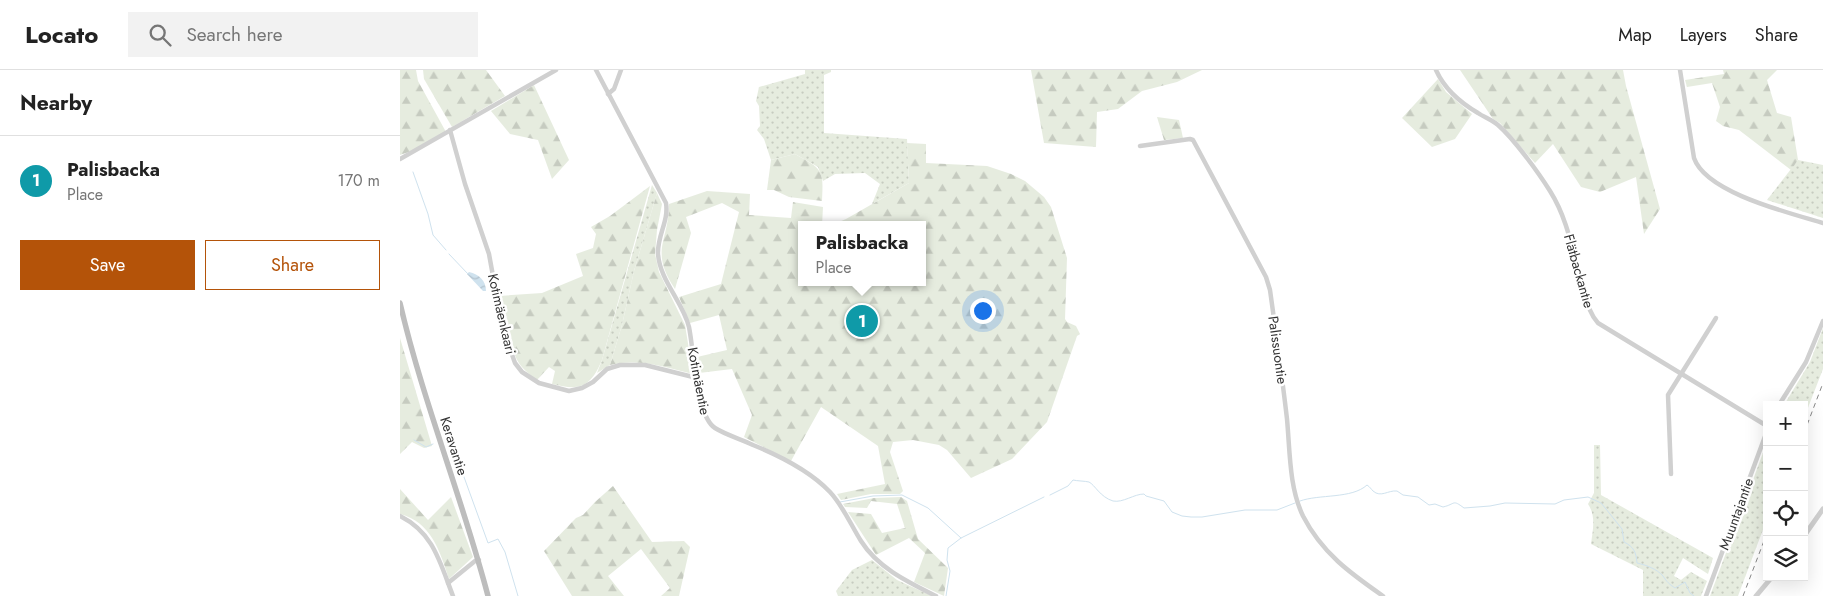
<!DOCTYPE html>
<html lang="en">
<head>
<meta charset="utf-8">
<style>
	:root { --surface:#fff; --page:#f2f2f2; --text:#222; --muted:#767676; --line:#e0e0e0; --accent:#b45309 }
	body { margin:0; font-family:Jost,sans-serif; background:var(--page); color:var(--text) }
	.controls { position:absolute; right:15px; bottom:15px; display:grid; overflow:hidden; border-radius:0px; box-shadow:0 5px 20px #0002 }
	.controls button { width:45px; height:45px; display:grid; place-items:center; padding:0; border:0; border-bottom:1px solid var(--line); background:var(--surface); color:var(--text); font:25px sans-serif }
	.you { position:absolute; left:582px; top:240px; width:18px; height:18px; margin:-12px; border:4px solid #fff; border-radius:50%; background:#1a73e8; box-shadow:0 0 0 8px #1a73e833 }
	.badge { display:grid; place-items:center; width:32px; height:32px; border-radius:50%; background:var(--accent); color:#fff; font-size:16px; font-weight:700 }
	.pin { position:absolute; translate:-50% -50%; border:2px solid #fff; box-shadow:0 1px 5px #0006 }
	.popup { position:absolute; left:398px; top:151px; width:128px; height:65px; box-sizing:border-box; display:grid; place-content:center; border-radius:0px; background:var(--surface); filter:drop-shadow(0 1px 4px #0005); font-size:16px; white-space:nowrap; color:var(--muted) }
	.popup b { font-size:19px; color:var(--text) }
	.popup::after { content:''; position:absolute; left:50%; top:100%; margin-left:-10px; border:10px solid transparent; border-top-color:var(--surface) }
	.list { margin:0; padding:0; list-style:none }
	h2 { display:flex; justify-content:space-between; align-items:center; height:65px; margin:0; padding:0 20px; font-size:21px }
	h2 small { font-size:16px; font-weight:400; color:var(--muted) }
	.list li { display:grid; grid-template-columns:32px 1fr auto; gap:15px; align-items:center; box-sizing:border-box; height:90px; padding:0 20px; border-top:1px solid var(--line) }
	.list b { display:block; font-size:19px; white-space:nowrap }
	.list p { margin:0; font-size:16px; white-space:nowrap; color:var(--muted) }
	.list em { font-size:16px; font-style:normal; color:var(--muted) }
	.actions { display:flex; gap:10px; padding:15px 20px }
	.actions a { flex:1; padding:11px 0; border:1px solid var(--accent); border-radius:0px; text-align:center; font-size:18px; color:var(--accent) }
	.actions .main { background:var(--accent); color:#fff }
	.icon { flex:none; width:28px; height:28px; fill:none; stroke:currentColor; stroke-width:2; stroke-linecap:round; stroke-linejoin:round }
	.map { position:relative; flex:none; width:1423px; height:526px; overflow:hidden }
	header { display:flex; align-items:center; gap:30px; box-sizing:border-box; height:70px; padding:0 25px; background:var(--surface); border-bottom:1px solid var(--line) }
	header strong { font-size:24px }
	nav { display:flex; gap:28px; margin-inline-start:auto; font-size:18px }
	.search { width:350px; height:45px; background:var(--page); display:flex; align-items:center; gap:12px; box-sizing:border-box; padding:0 18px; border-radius:0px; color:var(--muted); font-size:19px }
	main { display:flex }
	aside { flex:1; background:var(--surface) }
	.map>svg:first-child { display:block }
	.green { fill:url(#green-dots) }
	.forest { fill:url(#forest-firs) }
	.water { fill:url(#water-waves) }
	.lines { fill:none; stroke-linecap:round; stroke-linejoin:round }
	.stream { stroke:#cfe2ee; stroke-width:1 }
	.minor { stroke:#d0d0d0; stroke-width:4.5 }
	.tertiary { stroke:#d0d0d0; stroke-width:5 }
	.secondary { stroke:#bdbdbd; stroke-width:5.5 }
	.rail { stroke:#888; stroke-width:1; stroke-dasharray:5 4; stroke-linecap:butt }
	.labels { text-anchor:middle; stroke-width:5; stroke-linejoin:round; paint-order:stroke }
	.street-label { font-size:14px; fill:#333; stroke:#fff }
</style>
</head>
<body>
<header>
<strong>Locato</strong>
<div class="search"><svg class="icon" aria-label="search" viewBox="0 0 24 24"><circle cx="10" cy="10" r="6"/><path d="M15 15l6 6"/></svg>Search here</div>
<nav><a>Map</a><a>Layers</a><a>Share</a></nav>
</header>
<main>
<aside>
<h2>Nearby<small></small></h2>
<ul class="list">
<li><span class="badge" style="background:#0f9aa8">1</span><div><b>Palisbacka</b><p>Place</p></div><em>170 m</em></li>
</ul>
<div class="actions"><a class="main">Save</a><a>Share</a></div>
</aside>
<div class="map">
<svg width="1423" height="526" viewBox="0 0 1423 526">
	<defs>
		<pattern id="green-dots" width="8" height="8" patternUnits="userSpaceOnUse" patternTransform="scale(1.25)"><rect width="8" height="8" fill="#e6ecdf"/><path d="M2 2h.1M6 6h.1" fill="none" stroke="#c6cbc0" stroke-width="1.8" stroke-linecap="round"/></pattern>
		<pattern id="forest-firs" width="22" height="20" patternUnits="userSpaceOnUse" patternTransform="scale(1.25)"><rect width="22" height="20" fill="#e6ecdf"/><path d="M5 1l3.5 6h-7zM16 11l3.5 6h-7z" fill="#c6cbc0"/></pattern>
		<pattern id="water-waves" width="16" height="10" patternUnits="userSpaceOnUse" patternTransform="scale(1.25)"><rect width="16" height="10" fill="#cfe2ee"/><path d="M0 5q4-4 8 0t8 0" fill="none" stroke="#b2c2cd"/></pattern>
	</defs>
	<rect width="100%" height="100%" fill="#fff"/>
	<g class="green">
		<polygon points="405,0 431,0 431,2 424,5 424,63 507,69 509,113 472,134 480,114 465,103 435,104 423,111 418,97 395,84 371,90 364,69 357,60 360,56 359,36 356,31 359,17 405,4"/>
		<polygon points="1398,90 1423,95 1423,148 1367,130"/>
		<polygon points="252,115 257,123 234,201 222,255 210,295 197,303 202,290"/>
		<polygon points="1423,258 1423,299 1404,348 1404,335 1384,335 1410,292"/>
		<polygon points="1367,372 1367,449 1338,526 1310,526"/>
		<path d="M1194,375H1200L1201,425L1313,488L1308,504L1283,488L1274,506L1281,510L1291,502L1307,511L1301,526H1243V500L1191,474C1193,459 1196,446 1188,434L1194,423Z"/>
		<polygon points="472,490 497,510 532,526 438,526 436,521 452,500"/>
	</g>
	<g class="forest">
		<polygon points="0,0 16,0 18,11 46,62 12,81 0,85"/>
		<polygon points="23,0 86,0 105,26 52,57 24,9"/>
		<polygon points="631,0 802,0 777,12 742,21 718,39 697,42 696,77 644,73"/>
		<polygon points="1060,0 1223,0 1226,16 1260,139 1244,164 1236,107 1200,122 1181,117 1153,74 1135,93 1100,53 1093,49"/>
		<polygon points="1323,0 1377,0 1367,10 1377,43 1391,47 1398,90 1391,100 1339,60 1323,56 1316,51 1320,37 1312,13 1287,17 1285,10 1324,4"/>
		<polygon points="1038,9 1046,22 1072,44 1055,69 1032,77 1002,48"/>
		<polygon points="134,15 169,90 152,109 138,70 110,64 91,41"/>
		<polygon points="757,47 779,50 783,68 764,70"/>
		<path d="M507,73L526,74V93L587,96L611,104L625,111L644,127L651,137L667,188L665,249L667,252L676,256L680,264L677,266L647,352L612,389L571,408L547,380L539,375L513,370L493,372L490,382L503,421L500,424H471L441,430L437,424L485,414L478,376L421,337L391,391L344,367L352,345L332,299L299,303L297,287L327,280L319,245L290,253L279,227L321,214L339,142L322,133L286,147L291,163L275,219C249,180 269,172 269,134L307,121L350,124L349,145L391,148L393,132L423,137L422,155H402V212H522V155H432L446,149L509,113Z"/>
		<path d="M395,84C422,99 424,99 422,131L389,127L374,120H367L371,90Z"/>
		<path d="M250,116L202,290C190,318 180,321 152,314L155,301L149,297L137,310C109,290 116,282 108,253C106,244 102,235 99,226L142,223L183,206L176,184L193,178L196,164L191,157L210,146Z"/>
		<path d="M257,123L262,134L257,160L255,184L259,202L285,255L293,304C264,297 239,288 210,295L222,255L234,201Z"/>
		<polygon points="0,268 32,376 24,378 12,372 0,384"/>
		<polygon points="213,416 252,472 284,471 290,477 279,526 261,526 270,518 241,479 208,506 224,526 172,526 144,481 176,448 183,445 195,432"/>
		<path d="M0,419L28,450L51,427L73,487L49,509C40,481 31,452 0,444Z"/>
		<polygon points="501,427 507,431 518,469 548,498 544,526 514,512 525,483 509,468 476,485 448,442 471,444 482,463 505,458 497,434 471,431 467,438 445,437 443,434 474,428"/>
	</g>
	<path class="water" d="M69,202C79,204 86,211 86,221H83L67,204Z"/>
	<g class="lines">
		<g class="stream">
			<polyline points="13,102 28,144 33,165 46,180"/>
			<polyline points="49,184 68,204"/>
			<polyline points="14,370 26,377 33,374"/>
			<polyline points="46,371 56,385 88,473 98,469 105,482 118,526"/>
			<path d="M650,425L668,416L673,410C677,411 685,411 689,412C695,415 700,427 713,431C723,433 734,424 744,424L746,426L764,431L772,442L782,446L791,447H802L845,440H877L895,433"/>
			<path d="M900,431C919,424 952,429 967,415C970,417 971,419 973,421C981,428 988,420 997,421L1003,425L1018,427L1029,435L1035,434L1043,437C1056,434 1052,429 1064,438L1090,436L1105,433L1155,434L1164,430L1188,427L1201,433L1206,439L1222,459L1224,472C1234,477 1236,482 1237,493C1246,495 1257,499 1263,506C1267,512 1269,514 1275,518L1285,512L1290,523L1294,526"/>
			<polyline points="440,432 473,426 502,425 528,438 561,468"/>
			<polyline points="546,526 550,501 547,490 548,478 561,468 644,427"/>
		</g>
		<g class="minor">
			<path d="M196,0L266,133C269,151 257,166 258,184C260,211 283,232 289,257C294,281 296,346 315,358C326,365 341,369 353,375C380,386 410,401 430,422C443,436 451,455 461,471C478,498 508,512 536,526"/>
			<path d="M1036,0C1044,18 1061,33 1078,43C1084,47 1092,50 1098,55C1114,69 1138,102 1150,121C1169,151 1173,185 1183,218C1187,231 1189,243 1198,253L1367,356"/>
			<path d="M1280,0L1294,88C1306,123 1390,143 1423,153"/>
			<polyline points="208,24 214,19 221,0"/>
			<polyline points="50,60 65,114 89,184 97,228 107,257 110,279 115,293 122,302 139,313 169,321 182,318 193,312 207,299 220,295 245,295 297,308"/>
			<path d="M740,76L790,69L793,70L866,207L870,220C876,263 882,306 887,349C890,381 889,417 903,446C922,483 950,503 983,526"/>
			<polyline points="0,89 156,0"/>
			<polyline points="1379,335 1406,292 1423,251"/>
			<polyline points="1271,404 1268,325 1316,248"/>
			<path d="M0,446C34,463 40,493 53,526"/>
			<polyline points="48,513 75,491 79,490"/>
			<polyline points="1306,526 1367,361"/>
		</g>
		<g class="tertiary">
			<polyline points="1404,466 1423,439"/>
			<polyline points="1356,526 1372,507"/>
		</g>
		<path class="secondary" d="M0,233C23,332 62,427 88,526"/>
		<g class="rail">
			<polyline points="1404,363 1423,313"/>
			<polyline points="1343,526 1367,463"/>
		</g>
	</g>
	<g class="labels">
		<g class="street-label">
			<text transform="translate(1179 201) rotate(74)" y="5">Flätbackantie</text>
			<text transform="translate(102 244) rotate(77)" y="5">Kotimäenkaari</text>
			<text transform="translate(878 280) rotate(82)" y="5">Palissuontie</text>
			<text transform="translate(299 311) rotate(79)" y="5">Kotimäentie</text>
			<text transform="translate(54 376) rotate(72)" y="5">Keravantie</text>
			<text transform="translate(1336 444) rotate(-70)" y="5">Muuntajantie</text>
		</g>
	</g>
</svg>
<div class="controls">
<button>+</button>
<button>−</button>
<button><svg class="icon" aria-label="locate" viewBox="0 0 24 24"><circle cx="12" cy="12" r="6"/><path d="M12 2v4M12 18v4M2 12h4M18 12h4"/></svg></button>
<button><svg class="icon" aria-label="layers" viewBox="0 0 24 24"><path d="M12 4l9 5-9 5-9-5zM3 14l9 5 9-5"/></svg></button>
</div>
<div class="you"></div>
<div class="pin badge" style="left:462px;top:251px;background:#0f9aa8">1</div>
<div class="popup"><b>Palisbacka</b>Place</div>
</div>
</main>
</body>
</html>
